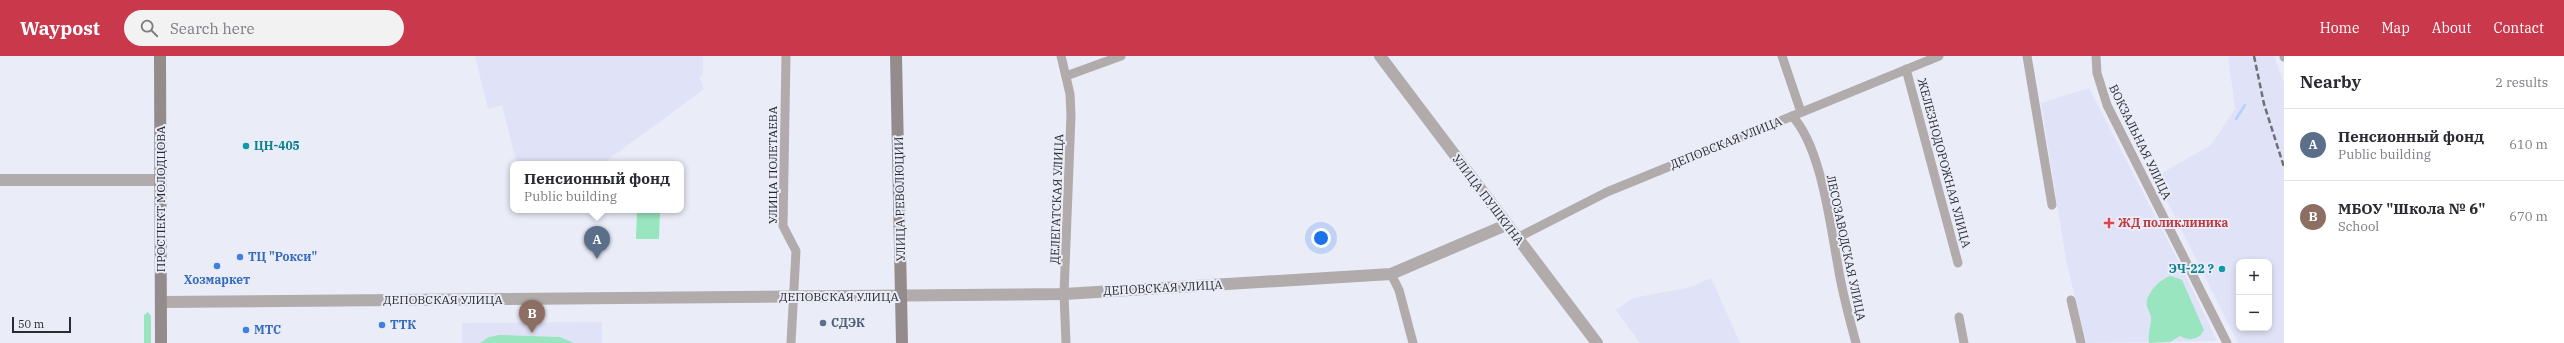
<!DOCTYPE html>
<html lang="en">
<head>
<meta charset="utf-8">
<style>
	:root { --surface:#fff; --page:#f2f2f3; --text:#2b2b33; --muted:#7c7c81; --line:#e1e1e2; --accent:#c9384b }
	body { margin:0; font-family:"IBM Plex Serif",serif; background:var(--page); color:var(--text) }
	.controls { position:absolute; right:12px; bottom:12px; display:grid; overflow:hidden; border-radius:8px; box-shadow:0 2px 6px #0003 }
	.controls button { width:36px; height:36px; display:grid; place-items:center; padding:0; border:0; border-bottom:1px solid var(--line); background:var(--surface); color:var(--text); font:20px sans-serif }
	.scale { position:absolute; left:12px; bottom:10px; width:59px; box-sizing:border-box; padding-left:4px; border:2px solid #2a2b30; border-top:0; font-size:11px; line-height:14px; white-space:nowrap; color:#2a2b30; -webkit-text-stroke:3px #eaecf8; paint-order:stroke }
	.you { position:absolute; left:1321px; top:182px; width:14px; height:14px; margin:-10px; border:3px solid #fff; border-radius:50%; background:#1a73e8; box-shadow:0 0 0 6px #1a73e833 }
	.badge { display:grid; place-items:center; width:26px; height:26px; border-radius:50%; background:var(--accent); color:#fff; font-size:13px; font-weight:700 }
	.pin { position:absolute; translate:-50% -33px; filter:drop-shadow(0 1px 2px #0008) }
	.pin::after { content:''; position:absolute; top:21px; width:14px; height:12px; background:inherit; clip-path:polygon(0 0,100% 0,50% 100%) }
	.popup { position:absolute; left:510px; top:105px; width:174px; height:52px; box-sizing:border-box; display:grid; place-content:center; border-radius:8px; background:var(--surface); filter:drop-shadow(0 1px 3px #0005); font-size:13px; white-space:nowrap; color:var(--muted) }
	.popup b { font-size:15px; color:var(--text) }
	.popup::after { content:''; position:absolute; left:50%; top:100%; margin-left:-8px; border:8px solid transparent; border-top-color:var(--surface) }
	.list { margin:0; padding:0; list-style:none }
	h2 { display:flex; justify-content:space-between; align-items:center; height:52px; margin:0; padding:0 16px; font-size:17px }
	h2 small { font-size:13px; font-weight:400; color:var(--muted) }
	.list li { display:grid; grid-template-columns:26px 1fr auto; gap:12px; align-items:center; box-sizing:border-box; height:72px; padding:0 16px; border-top:1px solid var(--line) }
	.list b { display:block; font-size:15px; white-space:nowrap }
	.list p { margin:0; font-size:13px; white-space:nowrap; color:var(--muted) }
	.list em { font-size:13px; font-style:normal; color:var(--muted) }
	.icon { flex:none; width:22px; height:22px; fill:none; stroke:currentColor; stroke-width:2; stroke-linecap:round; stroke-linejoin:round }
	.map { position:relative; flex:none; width:2284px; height:287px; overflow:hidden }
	header { display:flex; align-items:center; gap:24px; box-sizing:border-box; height:56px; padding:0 20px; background:var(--accent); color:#fff }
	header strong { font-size:19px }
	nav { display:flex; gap:22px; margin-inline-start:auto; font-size:14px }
	.search { width:280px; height:36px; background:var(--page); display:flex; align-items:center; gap:10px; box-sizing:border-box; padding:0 14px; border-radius:22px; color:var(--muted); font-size:15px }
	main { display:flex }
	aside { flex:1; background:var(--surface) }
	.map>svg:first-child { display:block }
	.built { fill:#e0e3f7; fill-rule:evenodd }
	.green { fill:#98e5bf }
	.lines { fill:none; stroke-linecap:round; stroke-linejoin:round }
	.stream { stroke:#b2d0fc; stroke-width:2.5 }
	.minor { stroke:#b1abac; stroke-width:9 }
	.tertiary { stroke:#b1abac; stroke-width:12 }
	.secondary { stroke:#948b8c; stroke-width:12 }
	.rail { stroke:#6e6f77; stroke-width:2.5; stroke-dasharray:6 3; stroke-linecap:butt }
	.culture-dot { fill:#0f9aa8; stroke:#eaecf8; stroke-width:1.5 }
	.health-dot { fill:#e0444e; stroke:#eaecf8; stroke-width:1.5 }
	.shop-dot { fill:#3f7fe0; stroke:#eaecf8; stroke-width:1.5 }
	.service-dot { fill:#5c6f8a; stroke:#eaecf8; stroke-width:1.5 }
	.labels { text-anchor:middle; stroke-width:4; stroke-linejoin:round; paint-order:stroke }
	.street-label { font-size:12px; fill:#2a2b30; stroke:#eaecf8 }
	.culture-label { font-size:12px; font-weight:bold; fill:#0d838f; stroke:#eaecf8; text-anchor:start }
	.health-label { font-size:12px; font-weight:bold; fill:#be3a42; stroke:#eaecf8; text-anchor:start }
	.shop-label { font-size:12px; font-weight:bold; fill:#366cbe; stroke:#eaecf8; text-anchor:start }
	.service-label { font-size:12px; font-weight:bold; fill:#4e5e75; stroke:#eaecf8; text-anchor:start }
</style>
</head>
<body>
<header>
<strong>Waypost</strong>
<div class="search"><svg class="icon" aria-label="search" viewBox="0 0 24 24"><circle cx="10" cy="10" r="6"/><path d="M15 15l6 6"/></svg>Search here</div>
<nav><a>Home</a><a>Map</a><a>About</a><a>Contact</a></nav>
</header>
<main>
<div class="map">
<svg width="2284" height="287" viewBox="0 0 2284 287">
	<rect width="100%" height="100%" fill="#eaecf8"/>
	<g class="built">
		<polygon points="475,0 703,0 703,19 699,22 703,28 703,34 602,108 517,108 502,49 488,53"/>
		<path d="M2228,0H2274L2284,27V287H2238L2155,121L2211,89L2235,53ZM2239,206H2269V272H2239Z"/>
		<polygon points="2089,32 2188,224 2217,285 2086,287 2066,204 2041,47"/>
		<polygon points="1711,222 1740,287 1640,287 1616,254 1633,242 1691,231"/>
		<polygon points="602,266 602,287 462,287 462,267"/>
	</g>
	<g class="green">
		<polygon points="637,154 660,154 659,183 636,183"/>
		<path d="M2171,220L2182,224L2204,274L2201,279C2194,284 2187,284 2180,280L2170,286L2149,287C2148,278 2150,273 2151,265C2152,259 2148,255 2147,250C2144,240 2160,222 2171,220Z"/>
		<polygon points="148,256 151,260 151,287 144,287 144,259"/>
		<polygon points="499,279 560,281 574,287 480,287 489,281"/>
	</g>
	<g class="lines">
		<polyline class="stream" points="2236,63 2245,49"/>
		<g class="minor">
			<polyline points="786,0 783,170 796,195 791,287"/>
			<polyline points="1061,0 1070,38 1071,59 1064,238 1066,287"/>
			<polyline points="1782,0 1801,56"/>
			<polyline points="2027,0 2052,149"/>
			<polyline points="2096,0 2097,17 2107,49 2227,287"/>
			<polyline points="2284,0 2284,1"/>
			<polyline points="1906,13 1958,207"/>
			<polyline points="1066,20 1121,0"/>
			<path d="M1792,60C1821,90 1830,168 1838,210C1842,236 1849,261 1856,287"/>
			<polyline points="1517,182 1607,136 1939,0"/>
			<polyline points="1391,218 1399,234 1413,287"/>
			<polyline points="2071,244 2081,287"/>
			<polyline points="1959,261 1964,287"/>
		</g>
		<g class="tertiary">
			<polyline points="1380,0 1597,287"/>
			<polyline points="0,124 161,124"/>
			<polyline points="161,246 1064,238 1391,218 1506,169"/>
		</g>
		<g class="secondary">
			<polyline points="160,0 161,287"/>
			<polyline points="896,0 902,287"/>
		</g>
		<polyline class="rail" points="2254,0 2264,48 2284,111"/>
	</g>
	<g class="culture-dot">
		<circle cx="246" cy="90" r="4"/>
		<circle cx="2222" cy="213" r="4"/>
	</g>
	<path class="health-dot" d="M2107 161h4v4h4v4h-4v4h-4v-4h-4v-4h4z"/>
	<g class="shop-dot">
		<circle cx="240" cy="201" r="4"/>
		<circle cx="217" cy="210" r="4"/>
		<circle cx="382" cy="269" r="4"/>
		<circle cx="246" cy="274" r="4"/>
	</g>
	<circle class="service-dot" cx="823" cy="267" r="4"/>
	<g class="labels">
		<g class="street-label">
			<text transform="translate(2140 86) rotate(64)" y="4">ВОКЗАЛЬНАЯ УЛИЦА</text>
			<text transform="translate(1726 87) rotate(-22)" y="4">ДЕПОВСКАЯ УЛИЦА</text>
			<text transform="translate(1944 107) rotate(75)" y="4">ЖЕЛЕЗНОДОРОЖНАЯ УЛИЦА</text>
			<text transform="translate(773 109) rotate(-90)" y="4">УЛИЦА ПОЛЕТАЕВА</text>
			<text transform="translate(161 143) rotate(-90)" y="4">ПРОСПЕКТ МОЛОДЦОВА</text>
			<text transform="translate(900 143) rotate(-91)" y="4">УЛИЦА РЕВОЛЮЦИИ</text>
			<text transform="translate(1057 143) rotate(-88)" y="4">ДЕЛЕГАТСКАЯ УЛИЦА</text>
			<text transform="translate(1488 144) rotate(53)" y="4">УЛИЦА ПУШКИНА</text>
			<text transform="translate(1846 192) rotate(78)" y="4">ЛЕСОЗАВОДСКАЯ УЛИЦА</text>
			<text transform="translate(1163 232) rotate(-3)" y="4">ДЕПОВСКАЯ УЛИЦА</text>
			<text x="839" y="245">ДЕПОВСКАЯ УЛИЦА</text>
			<text x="443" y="248">ДЕПОВСКАЯ УЛИЦА</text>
		</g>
		<g class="culture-label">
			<text x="254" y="94">ЦН-405</text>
			<text x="2214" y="217" text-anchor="end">ЭЧ-22 ?</text>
		</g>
		<g class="health-label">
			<text x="2118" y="171">ЖД поликлиника</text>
		</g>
		<g class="shop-label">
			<text x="248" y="205">ТЦ "Рокси"</text>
			<text x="217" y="228" text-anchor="middle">Хозмаркет</text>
			<text x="390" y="273">ТТК</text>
			<text x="254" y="278">МТС</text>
		</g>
		<g class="service-label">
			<text x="831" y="271">СДЭК</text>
		</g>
	</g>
</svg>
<div class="controls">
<button>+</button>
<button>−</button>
</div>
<div class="scale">50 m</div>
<div class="you"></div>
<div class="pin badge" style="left:597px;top:203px;background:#5c6f8a">A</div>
<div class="popup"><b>Пенсионный фонд</b>Public building</div>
<div class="pin badge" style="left:532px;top:277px;background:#8d6e63">B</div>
</div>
<aside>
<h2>Nearby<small>2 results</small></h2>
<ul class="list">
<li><span class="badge" style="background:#5c6f8a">A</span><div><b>Пенсионный фонд</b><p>Public building</p></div><em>610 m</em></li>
<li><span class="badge" style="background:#8d6e63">B</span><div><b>МБОУ &quot;Школа № 6&quot;</b><p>School</p></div><em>670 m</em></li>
</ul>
</aside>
</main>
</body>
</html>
